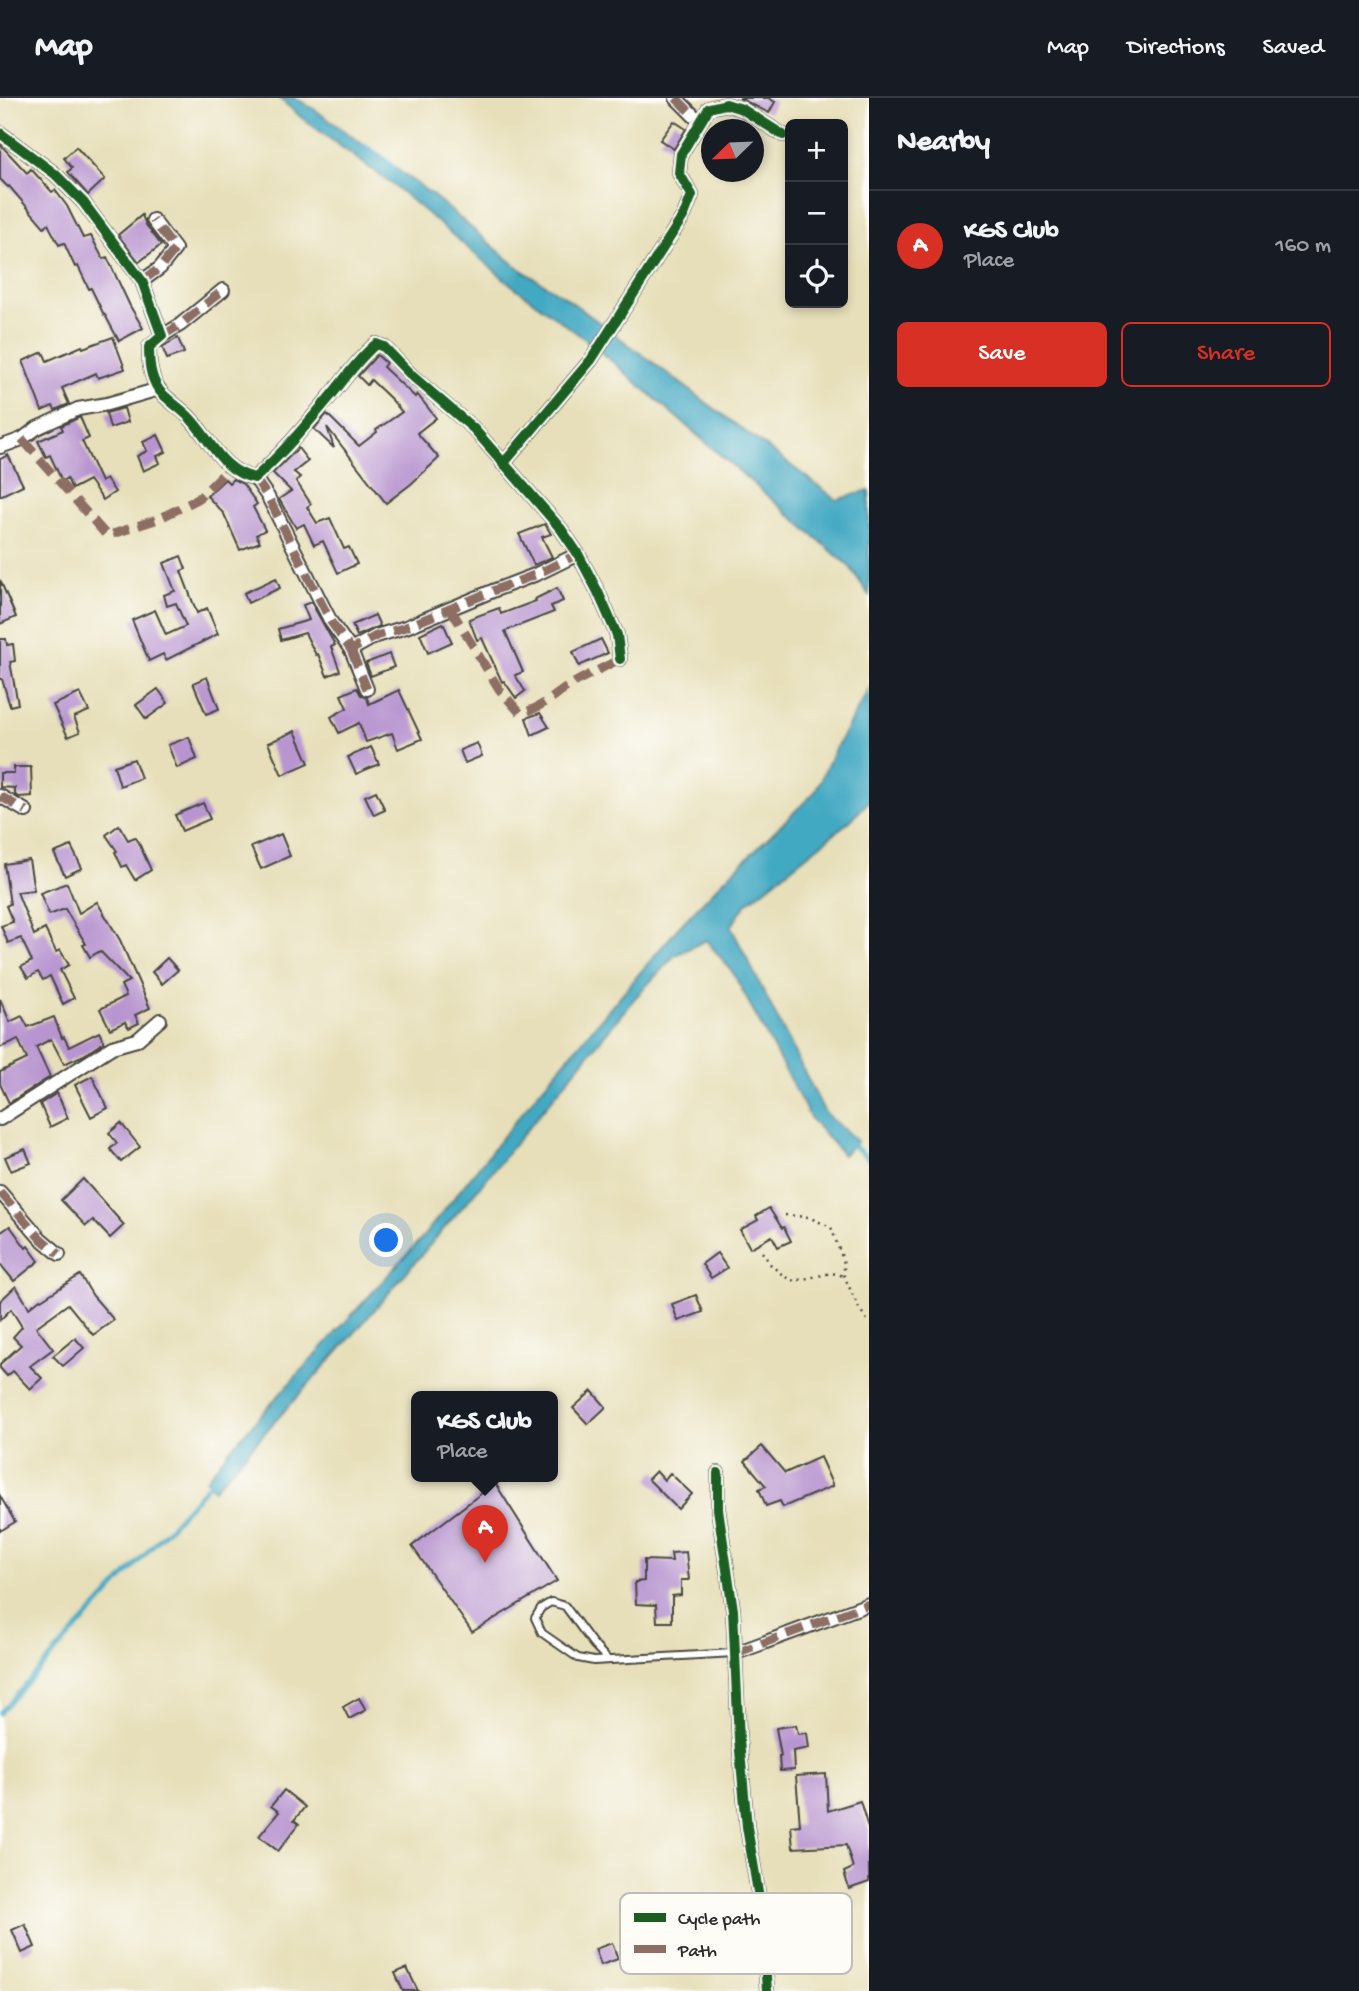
<!DOCTYPE html>
<html lang="en">
<head>
<meta charset="utf-8">
<style>
	:root { --surface:#171b24; --page:#20242c; --text:#f1f3f6; --muted:#9ea1a6; --line:#363941; --accent:#d93025 }
	body { margin:0; font-family:"Gochi Hand",sans-serif; background:var(--page); color:var(--text) }
	.controls { position:absolute; right:21px; top:21px; display:grid; overflow:hidden; border-radius:10px; box-shadow:0 4px 10px #0003 }
	.controls button { width:63px; height:63px; display:grid; place-items:center; padding:0; border:0; border-bottom:2px solid var(--line); background:var(--surface); color:var(--text); font:35px sans-serif }
	.compass { position:absolute; left:701px; top:21px; width:63px; height:63px; border-radius:50%; background:var(--surface); box-shadow:0 4px 10px #0003; rotate:247deg }
	.you { position:absolute; left:387px; top:1143px; width:24px; height:24px; margin:-18px; border:5px solid #fff; border-radius:50%; background:#1a73e8; box-shadow:0 0 0 10px #1a73e833 }
	.badge { display:grid; place-items:center; width:46px; height:46px; border-radius:50%; background:var(--accent); color:#fff; font-size:23px; font-weight:700 }
	.pin { position:absolute; translate:-50% -58px; filter:drop-shadow(0 2px 4px #0008) }
	.pin::after { content:''; position:absolute; top:37px; width:24px; height:21px; background:inherit; clip-path:polygon(0 0,100% 0,50% 100%) }
	.popup { position:absolute; left:411px; top:1293px; width:147px; height:91px; box-sizing:border-box; display:grid; place-content:center; border-radius:10px; background:var(--surface); filter:drop-shadow(0 2px 5px #0005); font-size:23px; white-space:nowrap; color:var(--muted) }
	.popup b { font-size:26px; color:var(--text) }
	.popup::after { content:''; position:absolute; left:50%; top:100%; margin-left:-14px; border:14px solid transparent; border-top-color:var(--surface) }
	.list { margin:0; padding:0; list-style:none }
	h2 { display:flex; justify-content:space-between; align-items:center; height:91px; margin:0; padding:0 28px; font-size:30px }
	h2 small { font-size:23px; font-weight:400; color:var(--muted) }
	.list li { display:grid; grid-template-columns:46px 1fr auto; gap:21px; align-items:center; box-sizing:border-box; height:112px; padding:0 28px; border-top:2px solid var(--line) }
	.list b { display:block; font-size:26px; white-space:nowrap }
	.list p { margin:0; font-size:23px; white-space:nowrap; color:var(--muted) }
	.list em { font-size:23px; font-style:normal; color:var(--muted) }
	.actions { display:flex; gap:14px; padding:21px 28px }
	.actions a { flex:1; padding:16px 0; border:2px solid var(--accent); border-radius:10px; text-align:center; font-size:24px; color:var(--accent) }
	.actions .main { background:var(--accent); color:#fff }
	.icon { flex:none; width:38px; height:38px; fill:none; stroke:currentColor; stroke-width:2; stroke-linecap:round; stroke-linejoin:round }
	.map { position:relative; flex:none; width:869px; height:1893px; overflow:hidden }
	header { display:flex; align-items:center; gap:42px; box-sizing:border-box; height:98px; padding:0 35px; background:var(--surface); border-bottom:2px solid var(--line) }
	header strong { font-size:33px }
	nav { display:flex; gap:38px; margin-inline-start:auto; font-size:24px }
	main { display:flex }
	aside { flex:1; background:var(--surface) }
	.map>svg:first-child { display:block }
	.water { fill:#43a9c3; stroke:#376a77; stroke-width:2 }
	.lines { fill:none; stroke-linecap:round; stroke-linejoin:round }
	.stream { stroke:#43a9c3; stroke-width:4.5 }
	.building { fill:#b895d0 }
	.lane-casing { stroke:#474640; stroke-width:10 }
	.street-casing { stroke:#474640; stroke-width:16 }
	.path { stroke:#474640; stroke-width:2.5; stroke-dasharray:2 5; stroke-linecap:butt }
	.lane { stroke:#fff; stroke-width:6 }
	.street { stroke:#fff; stroke-width:12 }
	.quiet { stroke:#8d6e63; stroke-width:9; stroke-dasharray:18 9; stroke-linecap:butt }
	.cycleway-casing { stroke:#fdfcf7; stroke-width:15 }
	.cycleway { stroke:#1b5e20; stroke-width:10 }
	.key { fill:#fdfcf7; stroke:#bebdba; stroke-width:2 }
	.key-label { font-size:19px; fill:#2b2b2b }
</style>
</head>
<body>
<header>
<strong>Map</strong>
<nav><a>Map</a><a>Directions</a><a>Saved</a></nav>
</header>
<main>
<div class="map">
<svg width="869" height="1893" viewBox="0 0 869 1893">
	<rect width="100%" height="100%" fill="#fdfcf7"/>
	<filter id="ink" filterUnits="userSpaceOnUse"><feTurbulence type="fractalNoise" baseFrequency=".0143" numOctaves="2"/><feDisplacementMap in="SourceGraphic" scale="14" xChannelSelector="R" yChannelSelector="G"/><feConvolveMatrix kernelMatrix="1 2 1 2 8 2 1 2 1" color-interpolation-filters="sRGB"/></filter>
	<filter id="wash" filterUnits="userSpaceOnUse"><feTurbulence type="fractalNoise" baseFrequency=".00686" numOctaves="4" result="noise"/><feDisplacementMap in="SourceGraphic" scale="28" xChannelSelector="R" yChannelSelector="G"/><feGaussianBlur stdDeviation="1.57" result="paint"/><feColorMatrix in="noise" values="0 0 0 0 0 0 0 0 0 0 0 0 0 0 0 0 0 1.4 0 .05"/><feComposite in="paint" operator="in"/></filter>
	<g filter="url(#wash)">
		<rect width="100%" height="100%" fill="#e7dfb9"/>
		<g class="water">
			<polygon points="279,0 295,0 314,11 431,96 520,171 565,199 837,402 869,392 869,497 850,469 593,247 513,188 397,90 302,20"/>
			<polygon points="869,591 869,703 851,722 746,806 731,829 825,1015 857,1043 843,1057 811,1021 732,873 706,842 674,858 634,901 482,1086 351,1239 214,1391 206,1382 229,1352 421,1141 537,996 679,829 719,787 815,694 834,653"/>
		</g>
		<g class="lines">
			<g class="stream">
				<polyline points="363,47 382,59 395,71"/>
				<polyline points="849,1044 869,1061"/>
				<polyline points="0,1615 212,1383"/>
			</g>
		</g>
		<g id="blocks">
			<g class="building">
				<polygon points="739,0 768,0 775,4 769,15"/>
				<polygon points="674,23 686,31 674,51 660,42"/>
				<polygon points="0,46 27,75 31,71 52,94 55,92 67,108 83,140 91,138 103,161 107,159 130,208 143,230 119,243 105,217 104,217 91,190 89,191 78,168 75,169 64,145 59,147 48,126 44,129 9,88 8,89 0,81"/>
				<polygon points="76,49 105,81 88,97 68,74 72,70 64,60"/>
				<polygon points="142,117 146,127 161,147 139,164 118,137"/>
				<polygon points="113,239 125,271 98,280 96,275 62,290 69,306 55,312 53,308 42,313 23,263 43,254 47,263 82,248 83,250"/>
				<polygon points="178,240 184,255 167,261 162,249"/>
				<polygon points="377,257 386,265 383,269 415,299 417,296 436,320 417,335 439,360 411,386 386,405 327,329 334,350 314,331 327,316 359,348 377,334 376,332 402,314 392,302 371,282 367,287 358,278"/>
				<polygon points="124,310 128,324 110,330 106,315"/>
				<polygon points="80,319 89,340 82,343 101,384 106,381 115,394 103,402 89,382 72,391 67,380 62,383 50,357 46,359 38,343 63,332 61,328"/>
				<polygon points="158,337 166,354 157,358 160,365 143,373 137,358 147,353 143,344"/>
				<polygon points="298,350 308,363 294,374 300,379 296,383 311,406 307,409 317,425 330,420 344,451 349,449 357,466 338,475 323,443 314,447 304,426 296,430 279,401 291,393 273,375"/>
				<polygon points="8,357 23,387 0,398 0,361"/>
				<polygon points="225,381 229,385 233,381 243,386 257,406 253,409 265,432 256,437 260,444 240,452 224,416 207,398"/>
				<polygon points="545,426 551,436 542,439 552,459 534,467 519,436"/>
				<polygon points="181,458 186,471 181,473 197,515 207,510 218,536 166,562 163,556 149,563 132,522 155,512 166,537 186,528 176,505 167,508 164,497 175,493 164,465"/>
				<polygon points="276,480 280,490 248,505 244,495"/>
				<polygon points="0,482 16,519 0,526"/>
				<polygon points="557,490 563,503 551,508 554,514 505,533 523,574 515,577 525,593 516,600 504,583 502,584 482,540 477,542 469,521 499,510 501,516 536,503 535,501"/>
				<polygon points="311,504 335,547 331,549 340,573 327,578 318,556 316,557 305,535 281,542 278,531 309,522 303,507"/>
				<polygon points="375,517 380,528 357,538 352,527"/>
				<polygon points="443,525 452,544 428,555 420,536"/>
				<polygon points="0,541 6,541 7,547 13,546 15,563 10,564 18,606 10,608 2,581 0,581"/>
				<polygon points="601,541 608,555 579,568 573,554"/>
				<polygon points="389,556 394,569 371,578 366,565"/>
				<polygon points="207,579 219,611 206,616 193,585"/>
				<polygon points="357,590 361,597 367,600 369,606 399,592 422,641 398,651 392,635 366,644 359,625 339,635 331,619 347,610 341,597"/>
				<polygon points="158,591 168,605 146,621 136,607"/>
				<polygon points="80,595 89,613 74,619 80,634 68,639 53,607"/>
				<polygon points="540,615 549,629 532,637 526,620"/>
				<polygon points="295,633 309,665 282,677 268,645"/>
				<polygon points="189,639 197,661 177,670 168,647"/>
				<polygon points="477,645 482,658 465,665 460,652"/>
				<polygon points="371,649 379,666 356,676 348,659"/>
				<polygon points="134,661 141,680 120,688 114,668"/>
				<polygon points="14,669 31,669 32,698 19,699 15,697 15,690 0,689 0,675 14,675"/>
				<polygon points="376,693 385,712 374,717 365,698"/>
				<polygon points="203,705 210,721 182,733 175,717"/>
				<polygon points="119,727 128,742 135,739 138,743 151,772 135,782 126,767 122,769 115,754 117,753 106,737"/>
				<polygon points="281,736 290,758 261,771 251,749"/>
				<polygon points="71,748 82,770 65,778 54,755"/>
				<polygon points="29,762 34,792 17,794 34,837 45,831 56,854 60,852 69,867 60,872 74,900 63,906 50,878 43,882 38,874 28,880 21,869 32,863 21,840 8,845 1,828 13,824 6,808 10,806 4,766"/>
				<polygon points="67,785 79,815 97,804 120,842 150,910 135,917 139,925 129,930 125,924 110,931 100,911 126,898 121,887 129,883 100,853 90,859 83,847 86,846 65,811 49,817 40,795"/>
				<polygon points="167,860 178,872 162,886 152,874"/>
				<polygon points="0,901 10,924 22,918 28,929 54,919 62,940 64,939 69,949 99,934 104,944 84,957 64,966 51,941 36,949 50,979 9,1005 0,986 0,974 27,961 18,941 0,950"/>
				<polygon points="92,978 108,1010 91,1019 75,987"/>
				<polygon points="57,995 68,1020 50,1029 40,1006"/>
				<polygon points="121,1025 140,1049 121,1064 110,1051 117,1045 109,1035"/>
				<polygon points="25,1051 31,1065 11,1073 5,1059"/>
				<polygon points="83,1081 124,1127 110,1140 93,1122 86,1128 61,1102"/>
				<polygon points="769,1110 782,1130 784,1129 791,1143 778,1149 772,1138 750,1150 740,1132 758,1122 756,1118"/>
				<polygon points="10,1128 26,1150 28,1148 39,1163 14,1183 0,1166 0,1135"/>
				<polygon points="717,1155 727,1170 711,1180 702,1166"/>
				<polygon points="80,1177 93,1198 114,1222 93,1237 68,1206 36,1229 53,1251 30,1268 42,1280 30,1291 13,1273 7,1278 0,1270 0,1266 21,1247 13,1239 22,1229 11,1211 0,1222 0,1203 16,1188 29,1210 40,1201 41,1202"/>
				<polygon points="696,1197 703,1214 678,1223 672,1206"/>
				<polygon points="75,1240 84,1250 63,1268 53,1258"/>
				<polygon points="592,1293 606,1309 588,1326 573,1310"/>
				<polygon points="762,1348 785,1375 820,1359 833,1388 783,1409 780,1403 766,1408 759,1391 766,1388 745,1363"/>
				<polygon points="656,1373 664,1382 670,1375 692,1396 678,1411 648,1381"/>
				<polygon points="495,1385 557,1483 472,1534 412,1448"/>
				<polygon points="0,1398 15,1424 0,1433"/>
				<polygon points="686,1454 689,1482 681,1482 681,1497 672,1498 672,1524 657,1524 656,1507 636,1506 635,1484 644,1483 644,1462 672,1463 671,1455"/>
				<polygon points="359,1600 366,1612 349,1621 343,1609"/>
				<polygon points="796,1627 798,1636 807,1635 809,1650 793,1653 794,1672 780,1673 779,1658 781,1658 776,1630"/>
				<polygon points="826,1676 828,1713 860,1703 869,1733 869,1784 849,1791 844,1774 853,1770 846,1747 793,1750 791,1728 800,1727 796,1678"/>
				<polygon points="284,1692 305,1709 294,1722 299,1726 278,1753 259,1738 279,1714 271,1708"/>
				<polygon points="25,1826 35,1849 22,1855 12,1832"/>
				<polygon points="612,1845 618,1861 601,1867 595,1851"/>
				<polygon points="407,1870 418,1893 403,1893 395,1875"/>
			</g>
		</g>
	</g>
	<g filter="url(#ink)">
		<use href="#blocks" fill-opacity="0" stroke="#474640" stroke-width="2"/>
		<g class="lines">
			<g class="lane-casing">
				<polyline id="lane" points="608,1562 593,1546 565,1508 551,1504 541,1510 535,1520 542,1535 578,1560 594,1563 734,1555"/>
			</g>
			<g class="street-casing">
				<g id="street">
					<polyline points="676,0 700,24"/>
					<path d="M0,35L55,76L83,104L142,183L162,238L149,249C149,264 150,279 159,292C166,301 179,309 188,318C210,340 221,374 255,380C284,354 308,325 333,295C347,278 359,260 376,246L384,249L411,277L474,331L561,431L578,456L598,494L617,537L620,561"/>
					<polyline points="142,183 160,170 175,151 153,122"/>
					<polyline points="162,238 180,227 223,192"/>
					<polyline points="0,349 22,341 37,330 78,311 107,306 159,291"/>
					<polyline points="503,366 591,262 684,117 692,97 679,75 681,56 709,10 726,6 742,11 783,37"/>
					<polyline points="255,380 268,399 331,524 351,552 376,538 406,529 495,492 537,476 578,456"/>
					<polyline points="351,552 367,591"/>
					<polyline points="0,698 26,713"/>
					<polyline points="0,1021 112,949 137,942 160,922"/>
					<polyline points="0,1094 40,1140 59,1156"/>
					<polyline points="718,1375 718,1411 733,1512 739,1642 747,1729 762,1818 767,1893"/>
					<polyline points="736,1555 869,1506"/>
				</g>
			</g>
			<g class="path">
				<polyline points="785,1117 808,1119 831,1129 844,1165 844,1178 859,1210 869,1225"/>
				<polyline points="762,1154 771,1167 785,1179 794,1183 832,1175 844,1178"/>
			</g>
			<use href="#lane" class="lane"/>
			<use href="#street" class="street"/>
			<g class="quiet">
				<polyline points="676,0 700,24"/>
				<polyline points="142,183 160,170 175,151 153,122"/>
				<polyline points="162,238 180,227 223,192"/>
				<polyline points="22,341 107,438 158,421 198,401 230,369"/>
				<polyline points="255,380 268,399 331,524 351,552 376,538 406,529 495,492 537,476 578,456"/>
				<path d="M450,510L499,591L520,615C539,612 553,598 569,588C585,578 603,570 620,561"/>
				<polyline points="351,552 367,591"/>
				<polyline points="0,698 26,713"/>
				<polyline points="0,1094 40,1140 59,1156"/>
				<polyline points="736,1555 869,1506"/>
			</g>
			<g class="cycleway-casing">
				<g id="cycleway">
					<path d="M0,35L55,76L83,104L142,183L162,238L149,249C149,264 150,279 159,292C166,301 179,309 188,318C210,340 221,374 255,380C284,354 308,325 333,295C347,278 359,260 376,246L384,249L411,277L474,331L561,431L578,456L598,494L617,537L620,561"/>
					<polyline points="503,366 591,262 684,117 692,97 679,75 681,56 709,10 726,6 742,11 783,37"/>
					<polyline points="718,1375 718,1411 733,1512 739,1642 747,1729 762,1818 767,1893"/>
				</g>
			</g>
			<use href="#cycleway" class="cycleway"/>
		</g>
	</g>
	<rect x="620" y="1795" width="232" height="81" rx="10" class="key"/>
	<rect x="634" y="1815" width="32" height="9" fill="#1b5e20"/>
	<rect x="634" y="1847" width="32" height="8" fill="#8d6e63"/>
	<g class="key-label">
		<text x="678" y="1826">Cycle path</text>
		<text x="678" y="1858">Path</text>
	</g>
</svg>
<div class="controls">
<button>+</button>
<button>−</button>
<button><svg class="icon" aria-label="locate" viewBox="0 0 24 24"><circle cx="12" cy="12" r="6"/><path d="M12 2v4M12 18v4M2 12h4M18 12h4"/></svg></button>
</div>
<svg class="compass" viewBox="-18 -18 36 36"><path d="M0-13l5 13h-10z" fill="#e53935"/><path d="M0 13l5-13h-10z" fill="#9ea1a6"/></svg>
<div class="you"></div>
<div class="pin badge" style="left:485px;top:1465px">A</div>
<div class="popup"><b>KGS Club</b>Place</div>
</div>
<aside>
<h2>Nearby<small></small></h2>
<ul class="list">
<li><span class="badge">A</span><div><b>KGS Club</b><p>Place</p></div><em>160 m</em></li>
</ul>
<div class="actions"><a class="main">Save</a><a>Share</a></div>
</aside>
</main>
</body>
</html>
